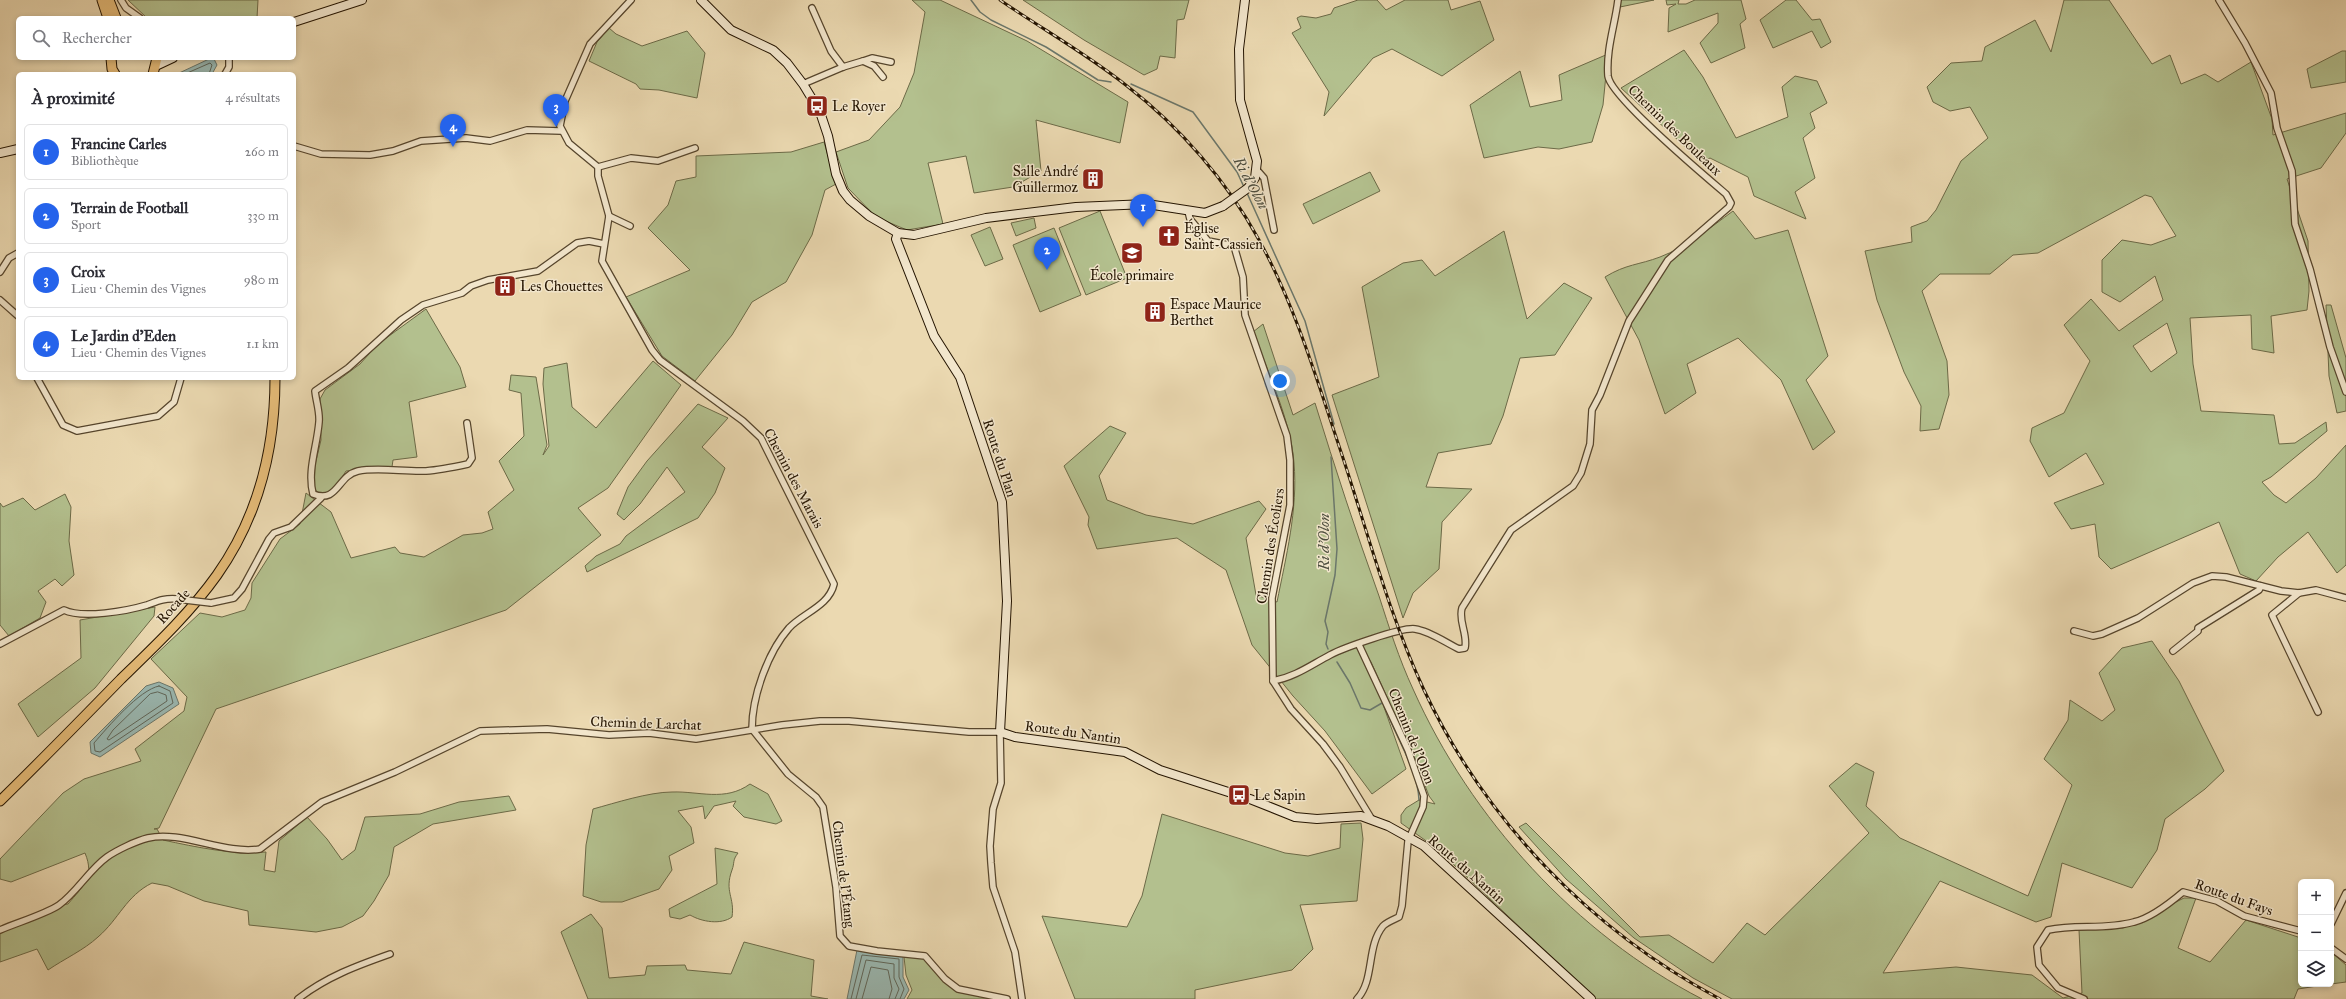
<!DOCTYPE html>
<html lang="fr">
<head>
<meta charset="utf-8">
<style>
	:root { --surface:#fff; --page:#f2f2f3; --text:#2b2b33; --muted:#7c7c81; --line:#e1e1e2; --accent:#2563eb }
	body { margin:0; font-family:"IM FELL Great Primer",serif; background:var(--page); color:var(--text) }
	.controls { position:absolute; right:12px; bottom:12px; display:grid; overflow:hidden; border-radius:6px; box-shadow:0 2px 6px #0003 }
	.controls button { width:36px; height:36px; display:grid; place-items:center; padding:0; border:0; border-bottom:1px solid var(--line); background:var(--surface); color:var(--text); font:20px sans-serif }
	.you { position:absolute; left:1280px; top:381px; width:14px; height:14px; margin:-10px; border:3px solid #fff; border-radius:50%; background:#1a73e8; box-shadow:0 0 0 6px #1a73e833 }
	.badge { display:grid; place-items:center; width:26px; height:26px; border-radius:50%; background:var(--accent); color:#fff; font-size:13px; font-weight:700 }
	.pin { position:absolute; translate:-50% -33px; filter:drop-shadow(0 1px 2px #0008) }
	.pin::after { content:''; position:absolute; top:21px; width:14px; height:12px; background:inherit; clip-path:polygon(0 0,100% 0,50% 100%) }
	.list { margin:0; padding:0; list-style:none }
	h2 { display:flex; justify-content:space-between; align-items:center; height:52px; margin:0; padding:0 16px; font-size:17px }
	h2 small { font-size:13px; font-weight:400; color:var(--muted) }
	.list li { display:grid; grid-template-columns:26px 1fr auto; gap:12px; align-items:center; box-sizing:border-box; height:56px; margin:0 8px 8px; padding:0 8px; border:1px solid var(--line); border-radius:6px }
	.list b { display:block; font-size:15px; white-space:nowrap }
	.list p { margin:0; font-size:13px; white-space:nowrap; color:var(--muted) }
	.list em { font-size:13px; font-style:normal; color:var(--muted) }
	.icon { flex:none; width:22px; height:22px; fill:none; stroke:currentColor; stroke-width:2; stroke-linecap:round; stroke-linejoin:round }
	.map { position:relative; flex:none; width:2346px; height:999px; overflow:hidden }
	.search { position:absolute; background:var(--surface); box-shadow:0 2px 6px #0003; left:16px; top:16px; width:280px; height:44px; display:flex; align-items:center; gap:10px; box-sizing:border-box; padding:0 14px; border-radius:6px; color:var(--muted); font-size:15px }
	.panel { position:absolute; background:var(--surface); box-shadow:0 2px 6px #0003; left:16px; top:72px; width:280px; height:308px; border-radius:6px }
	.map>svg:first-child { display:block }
	.green { fill:#b3c08e; stroke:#6c6a47; fill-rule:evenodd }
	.water { fill:#9ab9b3; stroke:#6b776b }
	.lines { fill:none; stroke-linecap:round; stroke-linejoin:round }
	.shore { stroke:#5f665a; stroke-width:1 }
	.stream { stroke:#6b776b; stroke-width:1.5 }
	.street-casing { stroke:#56452c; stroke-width:8 }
	.secondary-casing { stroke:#241400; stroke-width:10 }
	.primary-casing { stroke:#241400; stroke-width:11 }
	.street { stroke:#f2e6cc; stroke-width:5.5 }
	.secondary { stroke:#f2e6cc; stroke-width:8 }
	.primary { stroke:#e6bc78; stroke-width:9 }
	.rail-casing { stroke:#241400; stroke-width:3 }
	.rail { stroke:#f2e6cc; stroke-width:1.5; stroke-dasharray:4.5; stroke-linecap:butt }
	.street-bridge-casing { stroke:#56452c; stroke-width:8; stroke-linecap:butt }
	.secondary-bridge-casing { stroke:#241400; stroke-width:10; stroke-linecap:butt }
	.street-bridge { stroke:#f2e6cc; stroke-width:5.5 }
	.secondary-bridge { stroke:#f2e6cc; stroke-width:8 }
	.labels { text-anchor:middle; stroke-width:3; stroke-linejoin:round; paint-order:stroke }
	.poi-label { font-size:14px; fill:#241400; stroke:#f2e6cc; text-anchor:start }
	.street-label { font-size:14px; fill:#241400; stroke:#f2e6cc }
	.water-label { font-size:15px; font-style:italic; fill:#4d4e3f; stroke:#f2e6cc }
</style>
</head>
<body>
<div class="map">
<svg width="2346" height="999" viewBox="0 0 2346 999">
	<rect width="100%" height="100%" fill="#ebd9b1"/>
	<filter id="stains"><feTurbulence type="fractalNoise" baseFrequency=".005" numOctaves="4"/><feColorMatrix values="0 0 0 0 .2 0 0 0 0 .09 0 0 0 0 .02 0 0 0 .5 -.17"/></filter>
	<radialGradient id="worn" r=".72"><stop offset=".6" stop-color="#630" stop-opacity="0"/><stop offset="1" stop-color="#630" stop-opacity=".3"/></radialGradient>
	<g class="green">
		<polygon points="128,0 258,0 257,18 147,18"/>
		<polygon points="912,0 940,0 1027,41 1128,102 1120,143 1036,120 1041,171 1013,187 974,193 966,156 928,163 943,224 907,230 876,217 848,188 836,152 869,140 900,107 914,73 925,12"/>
		<polygon points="1023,0 1189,0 1184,19 1177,20 1175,58 1160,56 1157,69 1144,75 1084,40"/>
		<polygon points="1358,0 1377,0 1386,10 1405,0 1448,0 1451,10 1480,1 1494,40 1442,76 1392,49 1373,58 1324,116 1329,92 1292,33 1301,28 1297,18 1301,16 1316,18 1331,14 1334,8"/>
		<polygon points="1620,0 1654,0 1620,7"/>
		<polygon points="1666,0 1679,0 1678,4 1686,4 1695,0 1741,0 1746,19 1740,24 1745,48 1711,63 1700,43 1718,23 1718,13 1668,32 1669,8 1676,4 1667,5"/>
		<polygon points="1786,0 1796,0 1812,20 1820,19 1831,42 1821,48 1812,31 1773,48 1760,20"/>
		<path d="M2064,0H2109L2152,64L2170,55L2181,84L2205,74L2218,82L2251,62L2272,119L2273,135L2346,113V133L2321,168L2287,179L2308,241L2309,291L2307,310L2271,316L2274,353L2252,349L2251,315L2190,318L2193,364L2201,411L2274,415L2279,444L2295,443L2326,422L2327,431L2271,477L2262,482L2274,495L2286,503L2316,478L2346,445V565L2337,573L2308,532L2278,557L2256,581L2240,574L2219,522L2111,569L2099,557L2095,524L2071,529L2054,503L2104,484L2086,453L2049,477L2030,441L2032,428L2064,413L2090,361L2064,325L2091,299L2119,331L2163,300L2155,276L2120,302L2102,292V260L2122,240L2151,245L2176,236L2152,197L2145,195L2038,253L2013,255L1990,274H1940L1922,291L1947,361L1949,395L1939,429L1920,431L1921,406L1904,372L1877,300L1865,251L1912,242L1911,227L1927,221L1936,210L1961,161L1988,138L1970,107L1950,111L1933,102L1927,87L1951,63L1982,61L1985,47L2035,20L2051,52ZM2167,323L2177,353L2151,372L2133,346Z"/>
		<polygon points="609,28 616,34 642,46 687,31 705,53 697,98 659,90 640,89 636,84 589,61 597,42"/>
		<polygon points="1684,50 1703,77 1736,138 1788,117 1782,87 1795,76 1817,81 1827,103 1810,113 1815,128 1803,138 1815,178 1795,192 1806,219 1754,196 1748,177 1710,158 1702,162 1621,88"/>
		<polygon points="2342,51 2346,51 2346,82 2311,88 2307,69"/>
		<polygon points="1608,54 1603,105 1592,142 1559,149 1538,147 1484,158 1470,105 1520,71 1530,107 1562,100 1559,75"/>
		<polygon points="824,142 836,184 825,190 812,235 786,282 752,302 732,335 695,381 662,356 626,297 690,270 648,228 668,205 676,181 696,177 696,156 791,152"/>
		<polygon points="1370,172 1380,191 1313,224 1303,204"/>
		<polygon points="1100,211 1127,278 1086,295 1059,228"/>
		<path d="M1733,211L1755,239L1788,230L1828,356L1806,380L1835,432L1813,450L1781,380L1738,338L1687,364L1696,393L1665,414L1639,340L1605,277C1626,264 1639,265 1660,257C1686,247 1710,228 1733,211Z"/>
		<polygon points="1034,218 1036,228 1016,236 1011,223"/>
		<polygon points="990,227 1003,259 985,266 971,235"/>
		<polygon points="1054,228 1081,295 1040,312 1013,245"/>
		<polygon points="1504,231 1527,319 1564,283 1592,298 1555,355 1520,358 1503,416 1491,444 1438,453 1426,487 1472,489 1442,522 1439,569 1413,593 1403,618 1332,395 1379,377 1362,287 1403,263 1422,260 1435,276"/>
		<polygon points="2326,305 2331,305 2346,358 2346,411 2337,413 2329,376"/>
		<path d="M426,309L460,367L466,387L409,402L417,457L393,460L392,467L346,471C339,482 333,493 320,495L314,488L315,465L321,440L320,399L325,390L360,364L378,344Z"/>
		<path d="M1263,324L1293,415L1315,403C1335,468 1356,532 1379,596C1389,627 1399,659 1413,689C1471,819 1576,934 1702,999H1596L1436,848L1401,823V815L1406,808L1419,800L1435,804L1429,796L1415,759L1371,662L1364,651L1406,769L1372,794L1325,731L1293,696L1252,645L1226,570L1177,538L1097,549L1088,525L1089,517L1064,466L1110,426L1126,433L1099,476L1107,500L1146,515L1193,524L1259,501L1266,509L1246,538L1256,595L1277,602C1286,557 1298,509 1294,463C1291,421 1268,373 1253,332Z"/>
		<path d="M653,361L681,385L608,488L578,508L601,535L506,610L216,709L159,828L154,829H157L163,840C196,847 232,855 266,852L264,870L275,872L279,841L307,817L327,839L342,860L355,850L365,817L420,814L459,802L509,796L516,810L433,824L394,847L389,875L374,901L363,916L342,927L316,932L249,925L248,911L204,901L168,886L152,883C126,896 119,919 98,937C84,950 64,959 48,970L37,949L0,962V930L59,905L68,904C83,886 95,877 85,853L11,882L0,879V859L63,793L84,779L141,761L135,749L184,711L187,697L151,659L200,613L222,617L245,610L251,598L252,583L280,539L300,524L306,493L331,512L351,558L395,547L400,553L424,557L463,535L482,533L493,529L488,512L514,490L499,461L524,436L521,393L509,390L511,375L536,377L547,445L543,455L549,446L543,384L544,368L567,363L572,407L596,428Z"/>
		<polygon points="698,404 728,418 702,447 725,468 715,493 698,518 587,572 585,566 596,556 620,544 626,536 685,492 667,467 640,504 624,520 617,514 628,487 647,461"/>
		<polygon points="65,494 71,507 69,541 74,575 62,586 55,579 38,591 46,602 40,618 9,636 0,625 0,503 3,507 23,498 35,510"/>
		<polygon points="155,607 154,616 95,688 38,737 18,704 81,658 80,620"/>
		<polygon points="2152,641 2179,681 2224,771 2205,789 2165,819 2157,850 2132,888 2062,863 2051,917 2036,922 1940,881 1883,973 1956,967 2032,975 2063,998 2082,993 2079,930 2123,928 2184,898 2196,898 2178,948 2210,962 2246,920 2301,938 2301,984 2330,984 2298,989 2294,999 1732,999 1693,978 1634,938 1566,879 1519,827 1526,823 1640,937 1669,935 1713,963 1747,923 1765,935 1869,833 1829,786 1856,763 1874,772 1866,806 1900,838 2028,896 2072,785 2044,759 2068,720 2070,700 2102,721 2115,710 2099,673 2122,648"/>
		<path d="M750,784L768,794L782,821L776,824L744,817L733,806L736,801L714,806L705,819L703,806L678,811L691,827L694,843L669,856L672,870L659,889L622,902H601L583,896L586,845L593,809C615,803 649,792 672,792C699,791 725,802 750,784Z"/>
		<polygon points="1162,814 1285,853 1308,856 1340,848 1341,824 1361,823 1363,839 1357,901 1300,905 1313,949 1292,970 1195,990 1195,999 1075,999 1042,916 1127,927 1142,896"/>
		<path d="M715,848L738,853C732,861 735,862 732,870C724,892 735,897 732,917C721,925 702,922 690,915L680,919L670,917L669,909L717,884Z"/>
		<polygon points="591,914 602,928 609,978 645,975 647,966 685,965 687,970 731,974 744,942 814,960 811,996 828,999 588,999 561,932"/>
		<polygon points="2331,952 2346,965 2346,982 2331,984"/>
		<polygon points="904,957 923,958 953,989 994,999 907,999 912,990 906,975"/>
	</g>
	<g class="water">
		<polygon points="209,59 214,59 217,65 212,74 177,74"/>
		<polygon points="159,682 173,688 179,704 100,757 91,753 90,742 146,686"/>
		<polygon points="857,950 903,955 903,977 909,990 904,999 847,999"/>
	</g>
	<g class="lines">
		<g class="shore">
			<polyline points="185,74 210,63 212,65 209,74"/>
			<path d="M159,686L170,691L173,703L100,752L95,751L94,743C108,727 139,690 159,686Z"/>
			<polygon points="158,692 166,695 167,701 109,740 107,739 113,730 150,694"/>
			<polyline points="851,999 862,955 899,959 899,977 904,989 900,999"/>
			<polyline points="856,999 866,960 894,964 894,978 899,989 895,999"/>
			<polyline points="862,999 871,967 888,970 892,989 889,999"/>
		</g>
		<g class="stream">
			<polyline points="971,0 980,12 991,20 1046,47 1098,80 1111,82"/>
			<polyline points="1131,84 1193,112 1237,172 1244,187"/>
			<polyline points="1247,193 1305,321 1334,424"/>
			<polyline points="1328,649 1326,644 1328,632 1325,621 1335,575 1337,549 1331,457"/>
			<polyline points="1337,662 1350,683 1361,708 1370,710 1382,703 1384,704"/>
			<path d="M1386,710C1396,737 1418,771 1419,800"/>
		</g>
		<g class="street-casing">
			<g id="street">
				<polyline points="121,0 126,8 140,18"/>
				<path d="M631,0L590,44L565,101L560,126L569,143L598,167V176L609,216L602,261L652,350L660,360L743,421L761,438L834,584C829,606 803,613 789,628C768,652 752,696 752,729"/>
				<polyline points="2219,0 2245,43 2271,93 2277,128 2292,171 2295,224 2310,269 2330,347 2346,392"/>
				<polyline points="812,8 831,51 843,67"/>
				<polyline points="863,61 872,58 891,62"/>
				<polyline points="225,74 229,67 229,58"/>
				<polyline points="803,84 843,67 863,61 874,66 883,77"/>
				<polyline points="294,146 321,154 370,155 393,151 421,141 466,138 490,141 527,130 561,131"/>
				<polyline points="598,167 631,158 658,161 695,148"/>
				<polyline points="1257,170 1264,178 1274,230"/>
				<polyline points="1188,211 1190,219 1208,241 1234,246 1243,277 1245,315 1287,436 1290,460 1290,505 1272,598 1273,681 1291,709 1323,744 1340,767 1371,818"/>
				<polyline points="609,216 630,226"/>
				<polyline points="0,272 9,258 18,253"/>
				<polyline points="0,300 18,316"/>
				<polyline points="37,378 63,425 77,431 158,416 174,402 181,378"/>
				<path d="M467,423L472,458L468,464C454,467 440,470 426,471C404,472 379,467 358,471C337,476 338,504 313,494C307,470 317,447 319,422C320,412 316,401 315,391L348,368L401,320L423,305L462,293L471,286L488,280L538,271L577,243L589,241L604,244"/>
				<polyline points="2299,593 2272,615 2318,712"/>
				<polyline points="211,603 234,598 242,589 269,539 274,533 291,527 321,498"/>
				<polyline points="2074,631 2093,636 2102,634 2138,618 2193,583 2212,576 2226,577 2281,591 2299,593 2316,590 2346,598"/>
				<path d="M0,644L64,610C82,619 127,611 147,605C158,601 164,598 177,599"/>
				<polyline points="2173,651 2198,631 2198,628 2259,590 2261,586"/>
				<path d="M1273,681C1295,677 1311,665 1330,655C1343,648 1402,627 1415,629C1430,631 1446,643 1459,649L1465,648C1468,634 1458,621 1462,608L1511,530L1573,486L1581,473L1590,444L1592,410L1600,395L1629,321L1668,260L1729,207L1731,203L1726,194C1706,177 1610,96 1608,76C1606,49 1615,25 1618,0"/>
				<polyline points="752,729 788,774 816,797 823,807 836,887 840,936 849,946 877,951 925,956 945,979 958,989 1007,999"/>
				<polyline points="2331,924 2346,893"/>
				<path d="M0,930C16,923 46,914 59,905C77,892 89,870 107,857C117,850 136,841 148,838C182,830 224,855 260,849L322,802L395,772L480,731L547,729L609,735L649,733L696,739L782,725L820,721H849L969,732H1000L1001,783L993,809L990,846L991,863L993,887L1015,952L1022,999"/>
				<polyline points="2331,948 2346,959"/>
				<path d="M298,999C326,977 356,966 390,954"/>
				<path d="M1357,999C1375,980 1366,947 1383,926C1387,922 1395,919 1399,917L1402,906L1408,841L1423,807L1424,796L1408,750L1359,645"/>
				<path d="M2084,999L2058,988L2039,965L2037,947L2048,930C2076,924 2106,930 2134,922C2151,918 2170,903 2183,892L2217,901L2244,916L2301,931"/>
			</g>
		</g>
		<g class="secondary-casing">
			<g id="secondary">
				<polyline points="701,0 731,30 773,50 787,63 803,84 820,112 828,136 836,174 843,191 850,200 869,216 898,233 914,235 986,218 1076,207 1147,204 1205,213 1223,206"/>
				<polyline points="1245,0 1239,49 1240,100 1257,161 1255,178 1248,188"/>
				<polyline points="294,22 362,0"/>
				<polyline points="156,66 173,58"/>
				<polyline points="0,153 18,149"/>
				<polyline points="898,233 896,239 934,336 960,377 1002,502 1007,601 1000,732 1015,737 1125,752 1160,770 1250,799 1295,817 1317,819 1361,816 1388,826 1424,846 1591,999"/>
			</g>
		</g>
		<g class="primary-casing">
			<g id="primary">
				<polyline points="102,0 108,18"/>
				<polyline points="109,0 116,18"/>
				<polyline points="111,58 112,69 115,74"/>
				<polyline points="153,74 157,58"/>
				<path d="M0,801C41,761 81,720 121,679C155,646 190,613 217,575C258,517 275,448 275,378"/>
			</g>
		</g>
		<use href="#street" class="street"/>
		<use href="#secondary" class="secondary"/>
		<use href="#primary" class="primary"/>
		<g class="rail-casing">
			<path id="rail" d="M1000,0C1042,29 1087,54 1127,86C1180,127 1227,181 1259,240C1297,309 1319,387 1344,461C1369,537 1390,617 1424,690C1486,822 1592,931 1720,999"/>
		</g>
		<use href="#rail" class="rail"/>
		<g class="street-bridge-casing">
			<polyline id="street-bridge" points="177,599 211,603"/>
		</g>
		<g class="secondary-bridge-casing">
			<polyline id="secondary-bridge" points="1223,206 1248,188"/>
		</g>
		<use href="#street-bridge" class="street-bridge"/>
		<use href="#secondary-bridge" class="secondary-bridge"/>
	</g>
	<defs>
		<g id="bus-square" transform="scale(1.15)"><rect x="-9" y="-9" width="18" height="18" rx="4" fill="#8f2418" stroke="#f2e6cc"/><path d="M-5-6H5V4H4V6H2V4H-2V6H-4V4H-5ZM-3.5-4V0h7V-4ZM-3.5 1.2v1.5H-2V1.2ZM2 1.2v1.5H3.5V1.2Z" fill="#fff"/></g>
		<g id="building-square" transform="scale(1.15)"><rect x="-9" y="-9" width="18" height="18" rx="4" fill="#8f2418" stroke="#f2e6cc"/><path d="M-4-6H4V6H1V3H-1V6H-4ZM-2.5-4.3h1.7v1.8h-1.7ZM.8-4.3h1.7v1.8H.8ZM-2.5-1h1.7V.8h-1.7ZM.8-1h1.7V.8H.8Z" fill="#fff"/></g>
		<g id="church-square" transform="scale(1.15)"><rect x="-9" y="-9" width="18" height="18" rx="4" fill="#8f2418" stroke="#f2e6cc"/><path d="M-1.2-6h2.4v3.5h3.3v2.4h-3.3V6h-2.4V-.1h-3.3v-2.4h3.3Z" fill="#fff"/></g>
		<g id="school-square" transform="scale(1.15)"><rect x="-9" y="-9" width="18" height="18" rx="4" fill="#8f2418" stroke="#f2e6cc"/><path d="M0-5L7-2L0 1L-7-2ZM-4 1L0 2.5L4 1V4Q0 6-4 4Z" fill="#fff"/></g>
	</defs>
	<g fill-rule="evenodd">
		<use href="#bus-square" x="817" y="106"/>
		<use href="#building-square" x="1093" y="179"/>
		<use href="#church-square" x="1169" y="236"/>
		<use href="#school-square" x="1132" y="253"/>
		<use href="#building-square" x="505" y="286"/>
		<use href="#building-square" x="1155" y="312"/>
		<use href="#bus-square" x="1239" y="795"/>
	</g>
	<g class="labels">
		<g class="poi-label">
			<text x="832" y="111">Le Royer</text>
			<text x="1078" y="176" text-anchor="end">Salle André<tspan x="1078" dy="16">Guillermoz</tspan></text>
			<text x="1184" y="233">Église<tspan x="1184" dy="16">Saint-Cassien</tspan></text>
			<text x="1132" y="280" text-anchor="middle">École primaire</text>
			<text x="520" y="291">Les Chouettes</text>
			<text x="1170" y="309">Espace Maurice<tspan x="1170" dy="16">Berthet</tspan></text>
			<text x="1254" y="800">Le Sapin</text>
		</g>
		<g class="street-label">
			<text transform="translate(1675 130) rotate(44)" y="5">Chemin des Bouleaux</text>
			<text transform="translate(1000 458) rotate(72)" y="5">Route du Plan</text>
			<text transform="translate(794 478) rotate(62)" y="5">Chemin des Marais</text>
			<text transform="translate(1270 546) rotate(-81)" y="5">Chemin des Écoliers</text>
			<text transform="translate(173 606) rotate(-48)" y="5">Rocade</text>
			<text transform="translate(646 723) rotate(2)" y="5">Chemin de Larchat</text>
			<text transform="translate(1073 732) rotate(8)" y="5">Route du Nantin</text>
			<text transform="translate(1412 736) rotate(68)" y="5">Chemin de l'Olon</text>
			<text transform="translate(1467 869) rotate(41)" y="5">Route du Nantin</text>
			<text transform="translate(844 874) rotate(83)" y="5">Chemin de l'Étang</text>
			<text transform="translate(2234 897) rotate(20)" y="5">Route du Fays</text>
		</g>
		<g class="water-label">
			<text transform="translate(1251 183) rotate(62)" y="5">Ri d'Olon</text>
			<text transform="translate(1324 542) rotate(-90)" y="5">Ri d'Olon</text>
		</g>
	</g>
	<rect width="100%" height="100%" filter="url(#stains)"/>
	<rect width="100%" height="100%" fill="url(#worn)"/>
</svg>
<div class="controls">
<button>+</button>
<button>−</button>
<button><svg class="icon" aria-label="layers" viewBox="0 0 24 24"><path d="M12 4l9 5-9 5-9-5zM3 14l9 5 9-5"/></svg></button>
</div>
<div class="you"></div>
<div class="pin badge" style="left:1143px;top:227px">1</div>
<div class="pin badge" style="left:1047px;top:270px">2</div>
<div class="pin badge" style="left:556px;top:127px">3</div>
<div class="pin badge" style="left:453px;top:147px">4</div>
<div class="search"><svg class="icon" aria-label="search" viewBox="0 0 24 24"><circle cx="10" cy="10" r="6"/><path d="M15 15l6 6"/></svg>Rechercher</div>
<section class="panel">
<h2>À proximité<small>4 résultats</small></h2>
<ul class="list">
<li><span class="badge">1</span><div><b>Francine Carles</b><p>Bibliothèque</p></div><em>260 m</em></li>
<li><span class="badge">2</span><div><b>Terrain de Football</b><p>Sport</p></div><em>330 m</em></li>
<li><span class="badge">3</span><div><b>Croix</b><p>Lieu · Chemin des Vignes</p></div><em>980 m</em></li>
<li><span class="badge">4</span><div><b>Le Jardin d'Eden</b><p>Lieu · Chemin des Vignes</p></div><em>1.1 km</em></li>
</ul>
</section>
</div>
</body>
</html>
